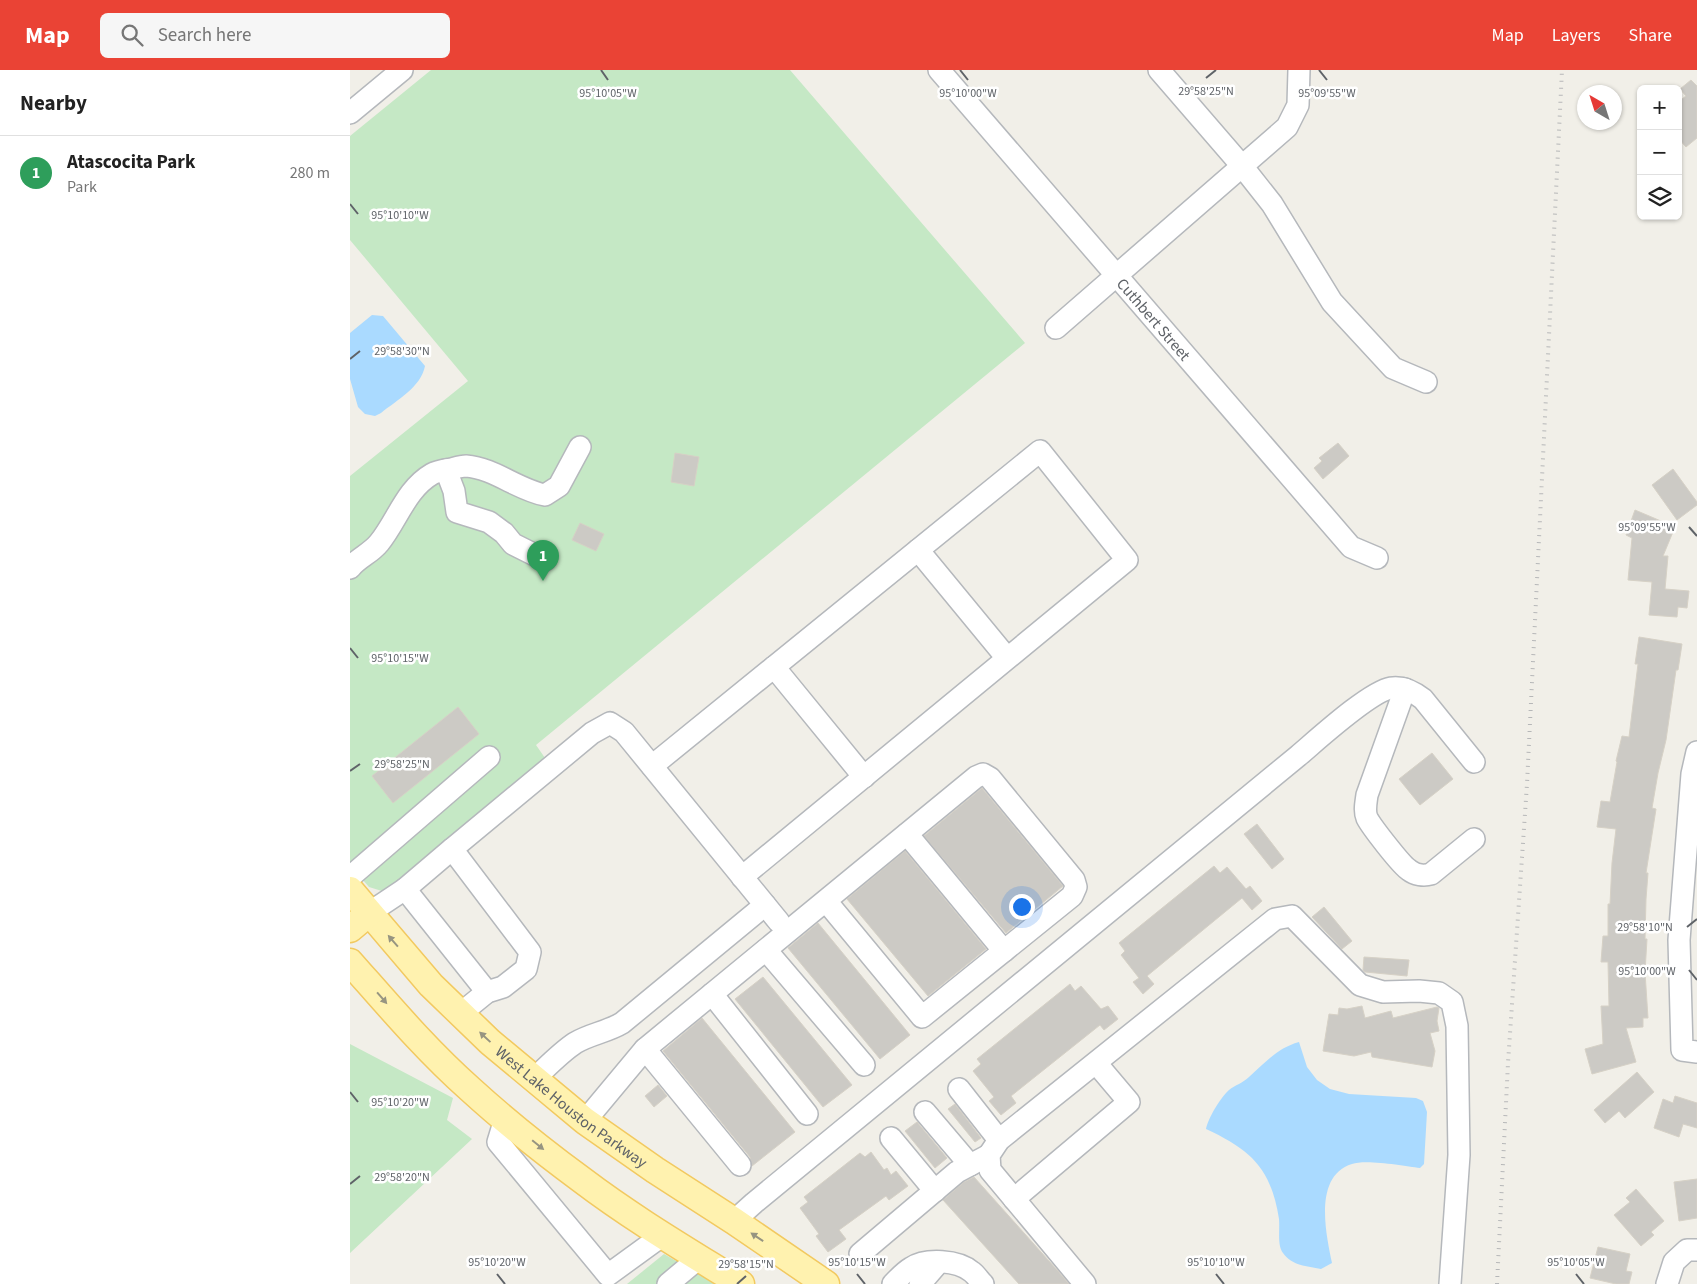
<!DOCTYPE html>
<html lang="en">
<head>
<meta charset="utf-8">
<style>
	:root { --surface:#fff; --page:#f6f6f6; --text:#222; --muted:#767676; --line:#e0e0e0; --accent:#ea4335 }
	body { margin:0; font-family:"Source Sans 3",sans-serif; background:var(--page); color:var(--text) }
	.controls { position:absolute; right:15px; top:15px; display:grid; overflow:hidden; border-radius:8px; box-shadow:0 1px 4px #0004 }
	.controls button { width:45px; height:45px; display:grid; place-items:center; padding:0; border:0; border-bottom:1px solid var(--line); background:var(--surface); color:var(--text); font:25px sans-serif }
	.compass { position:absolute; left:1227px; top:15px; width:45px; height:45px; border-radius:50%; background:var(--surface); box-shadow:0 1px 4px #0004; rotate:321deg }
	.you { position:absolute; left:671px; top:836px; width:18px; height:18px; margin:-12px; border:4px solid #fff; border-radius:50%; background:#1a73e8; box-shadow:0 0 0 8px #1a73e833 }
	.badge { display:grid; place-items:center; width:32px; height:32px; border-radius:50%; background:var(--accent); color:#fff; font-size:16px; font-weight:700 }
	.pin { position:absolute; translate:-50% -41px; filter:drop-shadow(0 1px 2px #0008) }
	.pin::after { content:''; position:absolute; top:26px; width:18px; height:15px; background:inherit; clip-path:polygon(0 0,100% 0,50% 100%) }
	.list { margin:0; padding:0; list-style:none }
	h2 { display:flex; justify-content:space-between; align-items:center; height:65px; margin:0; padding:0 20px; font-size:21px }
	h2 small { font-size:16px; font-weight:400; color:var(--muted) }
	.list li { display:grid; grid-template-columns:32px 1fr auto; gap:15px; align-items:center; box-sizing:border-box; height:75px; padding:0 20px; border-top:1px solid var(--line) }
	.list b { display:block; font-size:19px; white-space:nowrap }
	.list p { margin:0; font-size:16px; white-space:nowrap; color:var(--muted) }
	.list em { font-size:16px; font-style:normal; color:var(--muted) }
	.icon { flex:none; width:28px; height:28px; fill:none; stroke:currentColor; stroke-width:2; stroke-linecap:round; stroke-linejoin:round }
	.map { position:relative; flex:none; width:1347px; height:1214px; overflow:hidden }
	header { display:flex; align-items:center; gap:30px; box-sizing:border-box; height:70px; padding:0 25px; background:var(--accent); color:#fff }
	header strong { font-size:24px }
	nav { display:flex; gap:28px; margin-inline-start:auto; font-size:18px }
	.search { width:350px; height:45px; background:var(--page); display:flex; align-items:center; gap:12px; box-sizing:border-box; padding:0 18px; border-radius:8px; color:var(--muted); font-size:19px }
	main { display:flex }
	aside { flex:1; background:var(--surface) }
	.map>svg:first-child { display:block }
	.green { fill:#c5e8c5 }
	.water { fill:#aadaff }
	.building { fill:#cccac5; stroke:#d6d1c6 }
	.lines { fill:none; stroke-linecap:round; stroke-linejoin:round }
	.minor-casing { stroke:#b5b8bc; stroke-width:24 }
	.major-casing { stroke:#f2c960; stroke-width:29 }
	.minor { stroke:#fff; stroke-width:21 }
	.major { stroke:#fff2af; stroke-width:26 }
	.rail { stroke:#b6b7b8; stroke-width:4; stroke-dasharray:1 6; stroke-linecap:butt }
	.oneway { fill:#979581 }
	.ticks { fill:none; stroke:#5f6368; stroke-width:2 }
	.labels { text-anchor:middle; stroke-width:5; stroke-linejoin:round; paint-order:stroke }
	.street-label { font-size:16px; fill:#5f6368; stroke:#fff }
	.ticks-label { font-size:12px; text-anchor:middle; fill:#5f6368; stroke:#fff; stroke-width:5; stroke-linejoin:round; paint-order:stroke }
</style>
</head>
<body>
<header>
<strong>Map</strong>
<div class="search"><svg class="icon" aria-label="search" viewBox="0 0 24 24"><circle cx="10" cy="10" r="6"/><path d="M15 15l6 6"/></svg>Search here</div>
<nav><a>Map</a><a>Layers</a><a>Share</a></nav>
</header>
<main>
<aside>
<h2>Nearby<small></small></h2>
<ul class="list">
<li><span class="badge" style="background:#2e9e5b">1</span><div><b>Atascocita Park</b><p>Park</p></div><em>280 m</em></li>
</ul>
</aside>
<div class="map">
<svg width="1347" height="1214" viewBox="0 0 1347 1214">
	<rect width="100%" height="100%" fill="#f1efe8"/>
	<g class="green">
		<polygon points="81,0 440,0 675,273 186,675 195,688 35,822 19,817 0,795 0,406 118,311 0,170 0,66"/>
		<polygon points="0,974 103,1028 97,1050 122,1069 0,1183"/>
		<polygon points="314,1184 366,1214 277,1214"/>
	</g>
	<g class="water">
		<path d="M22,245L33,246L75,296C71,317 47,330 31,343L25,346L15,344L8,337L0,309V263Z"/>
		<path d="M949,972L957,997L967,1010L980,1019L999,1024L1066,1028L1073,1031L1077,1042L1074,1094L1070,1098C1054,1096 1016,1089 1002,1094C963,1106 976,1164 982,1193L971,1199C957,1196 942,1196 933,1183C927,1175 930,1160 929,1149C921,1098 901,1080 856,1059C858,1048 871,1027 879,1020C885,1015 893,1013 899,1007C915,993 927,978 949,972Z"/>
	</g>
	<g class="building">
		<polygon points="1341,10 1347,16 1347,68 1336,77 1328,68 1328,32 1336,26 1330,19"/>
		<polygon points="988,373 999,386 973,409 964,398 972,391 969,388"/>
		<polygon points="325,383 349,387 344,416 321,412"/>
		<polygon points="1323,399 1347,432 1347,435 1327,450 1302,415"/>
		<polygon points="1285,440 1325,457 1313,486 1318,486 1315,519 1339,521 1337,538 1328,537 1327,547 1299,545 1302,512 1278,510 1282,468 1276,465"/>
		<polygon points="230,453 254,464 246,481 222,470"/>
		<polygon points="1289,567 1332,574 1328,600 1326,600 1316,670 1308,703 1302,738 1306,739 1296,803 1298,803 1296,829 1295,869 1297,869 1295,902 1298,948 1293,948 1293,957 1276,958 1286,992 1242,1004 1235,979 1253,974 1251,936 1259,936 1258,892 1251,892 1253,866 1258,866 1258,834 1260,834 1262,793 1266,759 1247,757 1251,731 1260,732 1267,692 1266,691 1272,666 1279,667 1288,594 1285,594"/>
		<polygon points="108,637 129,664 43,733 22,706"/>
		<polygon points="1082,683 1103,709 1070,735 1049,709"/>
		<polygon points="632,718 713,816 656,863 574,766"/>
		<polygon points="907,754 934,789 922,799 894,764"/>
		<polygon points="555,781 636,879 578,926 497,829"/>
		<polygon points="864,796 870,803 877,797 896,819 900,816 912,831 902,840 892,828 797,906 804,914 793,924 783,912 789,908 771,885 775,881 769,873"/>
		<polygon points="974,837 1002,871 992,879 962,847"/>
		<polygon points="468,853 560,965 530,989 438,878"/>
		<polygon points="1014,887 1059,890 1057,906 1015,902 1013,900"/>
		<polygon points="413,907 502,1015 473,1037 385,929"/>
		<polygon points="720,914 725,921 731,916 751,939 758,936 768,949 754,960 750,955 661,1026 666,1033 651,1045 639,1031 644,1027 623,1001 631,994 627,989"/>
		<polygon points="1012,936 1015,948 1041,941 1043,948 1087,937 1089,938 1087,951 1089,961 1080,963 1085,981 1082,997 1022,987 1021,982 1004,986 973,981 979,944 988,945 989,938 997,939"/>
		<polygon points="352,948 445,1062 402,1096 400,1087 313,981"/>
		<polygon points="1287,1002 1304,1022 1275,1048 1269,1041 1255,1053 1244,1040"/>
		<polygon points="308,1015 317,1026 304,1037 295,1026"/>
		<polygon points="1325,1026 1347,1033 1347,1058 1333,1054 1329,1067 1304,1058 1313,1029 1323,1033"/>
		<polygon points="605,1034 631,1068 625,1072 598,1039"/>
		<polygon points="567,1052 597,1088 585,1098 555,1061"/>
		<polygon points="521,1082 534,1100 537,1098 541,1105 546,1101 558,1116 539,1130 536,1126 489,1160 496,1169 478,1182 466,1166 469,1164 450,1138 458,1132 454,1127 510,1083 515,1087"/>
		<polygon points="624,1107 708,1201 719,1214 669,1214 593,1130 614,1112"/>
		<polygon points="1347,1109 1347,1148 1329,1151 1324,1112"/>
		<polygon points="1286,1119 1314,1151 1301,1162 1304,1165 1291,1176 1264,1145 1280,1132 1276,1128"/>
		<polygon points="1248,1177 1280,1184 1276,1201 1282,1202 1279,1214 1266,1214 1240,1208"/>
	</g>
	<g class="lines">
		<g class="minor-casing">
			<g id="minor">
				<path id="s1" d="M589,0L1001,477L1027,488"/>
				<polyline points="809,0 892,96 922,134 982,232 1043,298 1076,312"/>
				<polyline points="0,43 52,0"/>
				<polyline points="706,258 937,57 948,35 949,0"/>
				<polyline points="96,400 104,421 107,442 139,452 154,463 163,474 195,490"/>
				<polyline points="568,480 657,588"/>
				<path d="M0,498C9,487 20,484 29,473C47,451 56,419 82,404C87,401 95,400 101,399C105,398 111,396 116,396C144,398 168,420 195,425L209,416L230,377"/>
				<polyline points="424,597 514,707"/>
				<path d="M1055,619L1017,725C1016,733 1014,741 1017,748C1021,756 1051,795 1059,800C1065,805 1074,806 1081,804L1124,769"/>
				<polyline points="1347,682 1342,704 1329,870 1332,980 1347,982"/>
				<polyline points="302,696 690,381 777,490 392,807"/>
				<polyline points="557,764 654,881"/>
				<polyline points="102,779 242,663 260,653 274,662 429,852"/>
				<polyline points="0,807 139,687"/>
				<polyline points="55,819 137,922"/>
				<polyline points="19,843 55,819 102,779 180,882 176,899 153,917 137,922 110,944"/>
				<polyline points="416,880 514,995"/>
				<polyline points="362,924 457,1044"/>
				<polyline points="295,979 390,1095"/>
				<path d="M184,1009C197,997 210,983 225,973C240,964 257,962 272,953L415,835"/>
				<polyline points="609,1019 649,1070"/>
				<polyline points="575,1042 620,1095"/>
				<polyline points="155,1049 148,1072 258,1205 313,1165"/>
				<polyline points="235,1051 295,979 626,707 633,704 640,708 724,810 726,817 722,826 572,947 476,831"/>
				<polyline points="541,1068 585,1121"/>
				<polyline points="664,1129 779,1032 746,993"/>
				<path d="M384,1151L404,1133L948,686C967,670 1019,622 1041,618C1053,616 1064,622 1073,629L1124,692"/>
				<polyline points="510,1184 607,1102 639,1085"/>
				<polyline points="318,1214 349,1188"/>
				<path d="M543,1214C549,1208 554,1202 561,1198C576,1188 608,1190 622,1202C626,1205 629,1210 633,1214"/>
				<polyline points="570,1214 589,1192"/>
				<polyline points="735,1214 640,1100 639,1085 649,1070 925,849 942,846 1010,915 1033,922 1069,921 1089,923 1102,932 1107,956 1109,1085 1100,1214"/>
				<polyline points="1317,1214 1324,1192 1337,1180 1347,1180"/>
			</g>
		</g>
		<g class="major-casing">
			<g id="major">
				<path id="s2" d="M0,820L81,915L140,972L235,1051L305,1100L384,1151L476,1214"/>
				<polyline points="0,859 19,843"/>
				<path d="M0,892C39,936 76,980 120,1019C155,1051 194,1082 232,1110C282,1148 338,1181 391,1214"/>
			</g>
		</g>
		<use href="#minor" class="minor"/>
		<use href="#major" class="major"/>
		<polyline class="rail" points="1147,1214 1158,993 1177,714 1212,0"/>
	</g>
	<defs><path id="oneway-solid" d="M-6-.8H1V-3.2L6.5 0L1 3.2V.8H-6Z" transform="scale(1.25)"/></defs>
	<g class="oneway">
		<use href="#oneway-solid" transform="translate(43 871) rotate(-131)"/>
		<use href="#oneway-solid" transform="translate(32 928) rotate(49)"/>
		<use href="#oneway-solid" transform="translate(135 967) rotate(-137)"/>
		<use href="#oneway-solid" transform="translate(188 1075) rotate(39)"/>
		<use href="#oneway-solid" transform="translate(407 1167) rotate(-146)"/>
	</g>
	<path class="ticks" d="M251,0L258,10M610,0L618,10M969,0L977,10M856,8L866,0M0,134L8,144M0,289L10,281M1339,457L1347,466M0,578L8,588M0,701L10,694M1337,857L1347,849M1339,900L1347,910M0,1022L8,1032M0,1114L10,1106M147,1204L155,1214M507,1204L515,1214M866,1204L874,1214M1226,1204L1234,1214M387,1214L396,1206"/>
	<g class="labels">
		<g class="street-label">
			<text dy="6" stroke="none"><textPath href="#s1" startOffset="329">Cuthbert Street</textPath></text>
			<text dy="6" stroke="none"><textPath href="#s2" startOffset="311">West Lake Houston Parkway</textPath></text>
		</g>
	</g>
	<g class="ticks-label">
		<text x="856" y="25">29°58'25"N</text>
		<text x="618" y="27">95°10'00"W</text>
		<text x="258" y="27">95°10'05"W</text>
		<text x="977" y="27">95°09'55"W</text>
		<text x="50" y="149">95°10'10"W</text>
		<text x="52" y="285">29°58'30"N</text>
		<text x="1297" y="461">95°09'55"W</text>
		<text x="50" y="592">95°10'15"W</text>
		<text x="52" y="698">29°58'25"N</text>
		<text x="1295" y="861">29°58'10"N</text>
		<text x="1297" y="905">95°10'00"W</text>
		<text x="50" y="1036">95°10'20"W</text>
		<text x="52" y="1111">29°58'20"N</text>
		<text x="147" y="1196">95°10'20"W</text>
		<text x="507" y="1196">95°10'15"W</text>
		<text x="866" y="1196">95°10'10"W</text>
		<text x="1226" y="1196">95°10'05"W</text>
		<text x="396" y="1198">29°58'15"N</text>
	</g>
</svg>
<div class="controls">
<button>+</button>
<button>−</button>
<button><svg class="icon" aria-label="layers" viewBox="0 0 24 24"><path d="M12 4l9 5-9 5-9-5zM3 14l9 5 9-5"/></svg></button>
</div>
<svg class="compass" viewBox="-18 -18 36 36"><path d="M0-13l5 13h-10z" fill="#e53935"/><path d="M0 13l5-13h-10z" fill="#767676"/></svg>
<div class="you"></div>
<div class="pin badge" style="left:193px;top:511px;background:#2e9e5b">1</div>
</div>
</main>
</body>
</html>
